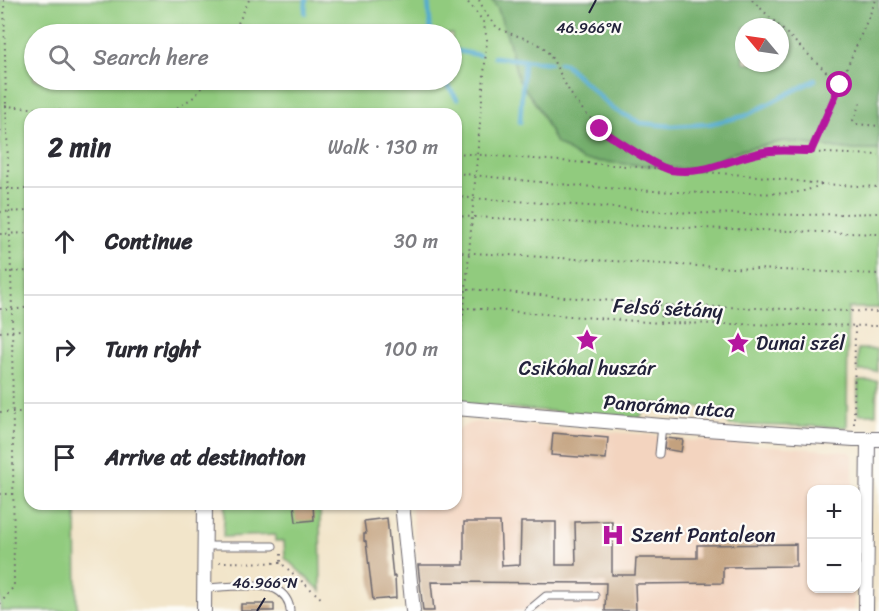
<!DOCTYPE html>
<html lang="en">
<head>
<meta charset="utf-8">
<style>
	:root { --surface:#fff; --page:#f2f2f3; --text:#2b2b33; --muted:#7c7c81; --line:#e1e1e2 }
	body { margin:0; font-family:Sriracha,sans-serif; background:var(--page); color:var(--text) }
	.controls { position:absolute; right:18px; bottom:18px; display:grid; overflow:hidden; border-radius:12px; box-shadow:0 2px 4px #0004 }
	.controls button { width:54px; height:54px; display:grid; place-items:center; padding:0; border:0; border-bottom:2px solid var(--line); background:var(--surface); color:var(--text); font:30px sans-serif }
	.compass { position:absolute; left:735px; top:18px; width:54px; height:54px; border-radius:50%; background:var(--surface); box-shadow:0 2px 4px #0004; rotate:299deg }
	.stop { position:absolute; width:18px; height:18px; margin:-14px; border:4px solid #b5179e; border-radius:50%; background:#fff }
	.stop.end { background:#b5179e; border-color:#fff; box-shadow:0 2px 6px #0008 }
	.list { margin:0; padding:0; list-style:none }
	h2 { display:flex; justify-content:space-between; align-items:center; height:78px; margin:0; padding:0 24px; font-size:26px }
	h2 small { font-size:20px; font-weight:400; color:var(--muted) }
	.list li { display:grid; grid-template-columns:39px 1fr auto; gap:18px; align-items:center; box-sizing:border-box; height:108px; padding:0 24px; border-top:2px solid var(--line) }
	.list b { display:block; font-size:22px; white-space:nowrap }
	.list em { font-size:20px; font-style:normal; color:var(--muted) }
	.icon { flex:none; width:33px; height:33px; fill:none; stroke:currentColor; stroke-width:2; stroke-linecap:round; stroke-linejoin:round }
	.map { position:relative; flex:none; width:879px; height:611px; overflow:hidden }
	.search { position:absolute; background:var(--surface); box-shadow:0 2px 4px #0004; left:24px; top:24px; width:438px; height:66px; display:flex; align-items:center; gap:15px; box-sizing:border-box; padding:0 21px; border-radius:33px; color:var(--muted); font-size:22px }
	.panel { position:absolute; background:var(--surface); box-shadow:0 2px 4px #0004; left:24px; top:108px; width:438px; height:402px; border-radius:18px }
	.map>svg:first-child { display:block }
	.built { fill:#f3d4bf }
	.green { fill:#91cb7e; stroke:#5a765c; stroke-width:1.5; fill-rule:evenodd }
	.forest { fill:#74af6d; stroke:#4b6854; stroke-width:1.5; fill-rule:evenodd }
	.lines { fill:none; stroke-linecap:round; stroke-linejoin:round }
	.stream { stroke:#51aacf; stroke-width:4.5 }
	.building { fill:#c3a17e }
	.lane-casing { stroke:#6b666d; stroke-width:9 }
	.street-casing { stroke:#6b666d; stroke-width:16 }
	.path { stroke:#6b666d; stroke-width:2; stroke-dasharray:1.5 4.5; stroke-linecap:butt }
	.lane { stroke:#fff; stroke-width:7 }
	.street { stroke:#fff; stroke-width:14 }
	.route { stroke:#b5179e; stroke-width:8 }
	.ticks { fill:none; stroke:#22223b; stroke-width:2 }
	.labels { text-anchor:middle; stroke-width:4.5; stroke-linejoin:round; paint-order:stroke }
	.street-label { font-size:20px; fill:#22223b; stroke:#fdfcf7 }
	.poi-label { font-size:20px; fill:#22223b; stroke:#fdfcf7; text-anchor:start }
	.ticks-label { font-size:15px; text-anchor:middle; fill:#22223b; stroke:#fdfcf7; stroke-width:4.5; stroke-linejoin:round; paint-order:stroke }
</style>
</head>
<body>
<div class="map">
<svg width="879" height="611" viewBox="0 0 879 611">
	<rect width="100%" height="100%" fill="#fdfcf7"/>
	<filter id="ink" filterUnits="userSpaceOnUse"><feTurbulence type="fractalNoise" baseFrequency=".0167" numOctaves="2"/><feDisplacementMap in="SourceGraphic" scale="12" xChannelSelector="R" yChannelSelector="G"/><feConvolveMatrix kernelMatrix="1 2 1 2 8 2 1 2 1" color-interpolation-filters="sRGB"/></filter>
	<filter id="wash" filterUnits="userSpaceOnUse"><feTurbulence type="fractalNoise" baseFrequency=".008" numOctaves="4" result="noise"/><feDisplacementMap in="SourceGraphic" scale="24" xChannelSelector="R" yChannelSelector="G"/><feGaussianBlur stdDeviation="1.35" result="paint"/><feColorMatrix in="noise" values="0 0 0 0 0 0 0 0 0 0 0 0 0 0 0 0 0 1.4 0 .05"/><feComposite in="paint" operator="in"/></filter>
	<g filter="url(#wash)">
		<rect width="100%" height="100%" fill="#f2e5ca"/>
		<polygon class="built" points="477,422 652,435 691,441 699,440 850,452 853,455 853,489 812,490 812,588 854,589 854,611 423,611 411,504 456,504 456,431 468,424"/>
		<g class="green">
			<path d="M0,0H492L498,9L509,42L518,79L538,107L556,143L697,170L736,151L784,141L854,150H879V308H848L847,427L729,425L723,409L647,403L640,418L456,404V114H30V504H76L77,611H0ZM34,34H452V80H34Z"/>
			<rect x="858" y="349" width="19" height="22"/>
			<polygon points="858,381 877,381 876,414 858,414"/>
			<polygon points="225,504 320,504 321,591 285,558 284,541 275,541 275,535 223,537"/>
		</g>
		<path class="forest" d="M492,0H879V150H854L784,141L736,151L698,170L582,160L556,143L538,107L518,79L509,42L498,9ZM744,27H780V63H744Z"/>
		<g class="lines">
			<g class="stream">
				<polyline points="428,0 431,34"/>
				<polyline points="305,13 306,0"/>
				<polyline points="452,50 479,55"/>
				<polyline points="494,57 550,63"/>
				<polyline points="559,63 565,64 613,109 641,123 671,126 709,124 745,116 815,80"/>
				<polyline points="444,80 457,99"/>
				<polyline points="520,122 524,60"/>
			</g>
		</g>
		<g id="blocks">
			<g class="building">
				<polygon points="553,433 608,438 606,459 551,455"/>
				<polygon points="665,438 683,440 681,452 664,449"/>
				<polygon points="294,504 313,504 314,520 296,522"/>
				<polygon points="387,518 393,577 395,576 396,598 373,600 366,542 364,541 364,534 366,534 364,521"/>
				<polygon points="612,521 612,575 635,575 636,558 697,558 697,545 796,544 796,566 723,567 723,583 635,584 636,611 605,611 606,583 431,582 434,611 423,611 418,565 464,565 464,522 500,522 502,566 520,565 521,522 556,522 556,565 576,565 575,522"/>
				<rect x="241" y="604" width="33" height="7"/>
			</g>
		</g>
	</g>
	<g filter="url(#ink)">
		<use href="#blocks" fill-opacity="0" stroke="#6b666d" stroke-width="1.5"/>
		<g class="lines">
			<g class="lane-casing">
				<g id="lane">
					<polyline points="659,454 662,426"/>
					<polyline points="206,546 273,546"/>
					<path d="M205,588C222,587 261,583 275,589C284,593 290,602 290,611"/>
					<polyline points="528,611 546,596 595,596"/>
				</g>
			</g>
			<g class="street-casing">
				<g id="street">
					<polyline points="456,408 662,426 854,439 879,439"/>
					<polyline points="402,504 413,611"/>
					<polyline points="204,611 205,504"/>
					<polyline points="866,611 868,439"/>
				</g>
			</g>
			<g class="path">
				<polyline points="4,0 6,106"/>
				<path d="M479,0C484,10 491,24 500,29C515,37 534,38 546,50C556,62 562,80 571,94C596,132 628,147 667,169"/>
				<polyline points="752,0 840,85"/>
				<polyline points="233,34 249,0"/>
				<polyline points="860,103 853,120 856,124 879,126"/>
				<polyline points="167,114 194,97 208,80"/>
				<polyline points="0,131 7,130 6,106 100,114"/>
				<polyline points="811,151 876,0"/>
				<polyline points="456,153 757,176 821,184 879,187"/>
				<polyline points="702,171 742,157 769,151 879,155"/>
				<path d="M456,173C552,184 648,194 745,193C769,193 800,197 821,184"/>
				<polyline points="0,189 30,189"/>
				<polyline points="456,197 692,213 803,215 879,213"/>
				<polyline points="0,212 30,211"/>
				<polyline points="456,216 641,226 879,234"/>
				<polyline points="0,234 30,233"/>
				<polyline points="456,252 733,268 879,274"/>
				<polyline points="0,272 30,271"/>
				<polyline points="456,288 662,305 879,312"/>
				<polyline points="456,307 660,323 879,326"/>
				<polyline points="0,309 12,310 30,307"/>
				<polyline points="660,323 662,305"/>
				<polyline points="0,332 30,329"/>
				<polyline points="456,375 466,289 487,39 483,21 466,0"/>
				<polyline points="0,412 30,412"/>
				<polyline points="854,424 855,326"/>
				<polyline points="0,494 14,494"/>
				<polyline points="281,554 281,563 322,599"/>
				<polyline points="220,561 220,562 281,563"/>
				<polyline points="0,604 14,586 12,310 7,130"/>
			</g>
			<use href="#lane" class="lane"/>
			<use href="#street" class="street"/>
		</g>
	</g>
	<g class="lines" filter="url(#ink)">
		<path class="route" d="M600,129C615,139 655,167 671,170C708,176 735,155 770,151C783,150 797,151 811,151L840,85"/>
	</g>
	<path class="ticks" d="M589,13L596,0M257,611L265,598"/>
	<defs>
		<g id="sight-bare" transform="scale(1.8)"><path d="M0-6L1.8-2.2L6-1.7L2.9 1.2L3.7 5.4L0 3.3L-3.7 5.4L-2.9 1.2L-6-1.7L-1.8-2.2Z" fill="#b5179e" stroke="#fdfcf7" stroke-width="2.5" paint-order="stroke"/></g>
		<g id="hospital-bare" transform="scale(1.8)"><path d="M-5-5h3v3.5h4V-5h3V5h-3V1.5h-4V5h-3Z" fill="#b5179e" stroke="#fdfcf7" stroke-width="2.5" paint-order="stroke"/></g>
	</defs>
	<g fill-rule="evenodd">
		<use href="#sight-bare" x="587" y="340"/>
		<use href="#sight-bare" x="738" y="343"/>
		<use href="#hospital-bare" x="613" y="535"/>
	</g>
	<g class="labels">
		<g class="street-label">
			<text transform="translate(668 308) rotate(3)" y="7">Felső sétány</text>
			<text transform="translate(669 406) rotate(4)" y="7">Panoráma utca</text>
		</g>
		<g class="poi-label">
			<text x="756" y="350">Dunai szél</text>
			<text x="587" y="375" text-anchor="middle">Csikóhal huszár</text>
			<text x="631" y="542">Szent Pantaleon</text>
		</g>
	</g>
	<g class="ticks-label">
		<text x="589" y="33">46.966°N</text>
		<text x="265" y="588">46.966°N</text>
	</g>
</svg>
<div class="controls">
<button>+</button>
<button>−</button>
</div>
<svg class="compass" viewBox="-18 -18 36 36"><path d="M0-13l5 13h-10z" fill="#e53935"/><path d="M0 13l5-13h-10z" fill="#7c7c81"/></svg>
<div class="stop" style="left:840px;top:85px"></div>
<div class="stop end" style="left:600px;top:129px"></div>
<div class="search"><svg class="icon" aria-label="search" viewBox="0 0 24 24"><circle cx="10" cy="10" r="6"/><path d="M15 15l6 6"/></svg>Search here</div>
<section class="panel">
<h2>2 min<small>Walk · 130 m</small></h2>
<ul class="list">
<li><svg class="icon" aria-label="ahead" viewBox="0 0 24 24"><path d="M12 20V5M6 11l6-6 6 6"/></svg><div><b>Continue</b></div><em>30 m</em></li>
<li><svg class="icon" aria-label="right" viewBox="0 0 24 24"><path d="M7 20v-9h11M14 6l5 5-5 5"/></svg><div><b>Turn right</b></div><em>100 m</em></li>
<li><svg class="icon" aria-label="arrive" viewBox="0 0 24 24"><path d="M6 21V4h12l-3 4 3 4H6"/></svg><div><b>Arrive at destination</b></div></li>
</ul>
</section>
</div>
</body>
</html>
